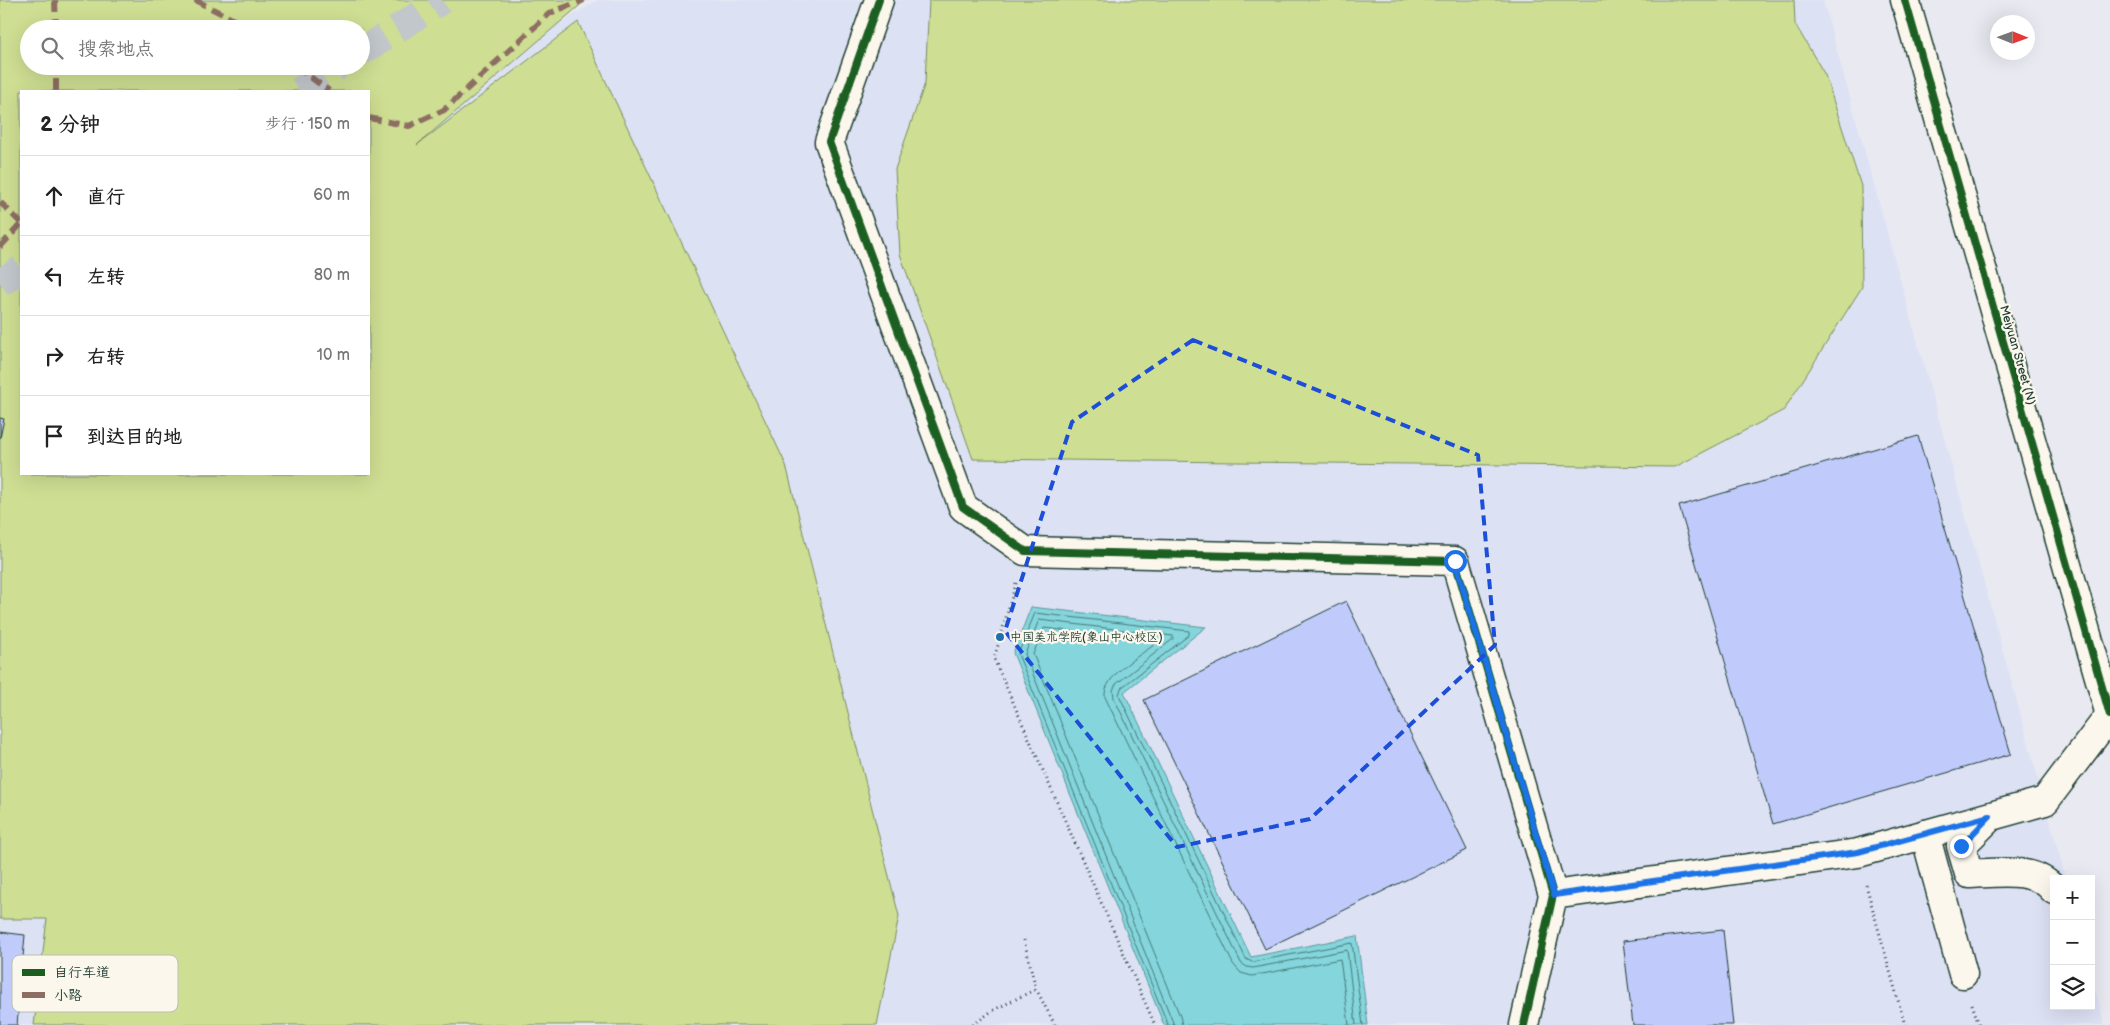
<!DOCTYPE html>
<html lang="zh">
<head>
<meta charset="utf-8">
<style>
	:root { --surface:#fff; --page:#f2f2f2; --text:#222; --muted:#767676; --line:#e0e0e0 }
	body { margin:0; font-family:"Balsamiq Sans","LXGW WenKai TC",sans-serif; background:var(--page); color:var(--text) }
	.controls { position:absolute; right:15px; bottom:15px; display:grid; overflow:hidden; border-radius:0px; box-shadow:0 5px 20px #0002 }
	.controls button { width:45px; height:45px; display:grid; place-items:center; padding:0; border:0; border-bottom:1px solid var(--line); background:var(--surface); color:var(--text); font:25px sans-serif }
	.compass { position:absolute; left:1990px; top:15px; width:45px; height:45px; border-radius:50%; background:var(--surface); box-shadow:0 5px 20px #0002; rotate:91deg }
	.stop { position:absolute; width:15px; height:15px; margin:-11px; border:4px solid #1a73e8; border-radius:50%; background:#fff }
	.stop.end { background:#1a73e8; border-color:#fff; box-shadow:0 1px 5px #0008 }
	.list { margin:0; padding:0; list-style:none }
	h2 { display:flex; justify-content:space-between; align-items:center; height:65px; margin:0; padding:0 20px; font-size:21px }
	h2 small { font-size:16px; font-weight:400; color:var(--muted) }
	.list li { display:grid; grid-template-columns:32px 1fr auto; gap:15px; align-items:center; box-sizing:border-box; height:80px; padding:0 20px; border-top:1px solid var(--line) }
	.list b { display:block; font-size:19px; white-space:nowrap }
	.list em { font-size:16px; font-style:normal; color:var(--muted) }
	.icon { flex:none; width:28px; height:28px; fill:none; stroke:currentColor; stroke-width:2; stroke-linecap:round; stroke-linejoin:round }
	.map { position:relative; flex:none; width:2110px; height:1025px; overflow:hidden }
	.search { position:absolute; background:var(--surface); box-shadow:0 5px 20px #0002; left:20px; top:20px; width:350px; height:55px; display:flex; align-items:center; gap:12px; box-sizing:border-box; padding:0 18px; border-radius:28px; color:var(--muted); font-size:19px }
	.panel { position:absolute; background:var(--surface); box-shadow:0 5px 20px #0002; left:20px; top:90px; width:350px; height:385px; border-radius:0px }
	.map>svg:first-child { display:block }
	.built { fill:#dde1f4 }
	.green { fill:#cede92; stroke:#768e63; fill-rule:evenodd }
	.water { fill:#84d5dc; stroke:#5c9899 }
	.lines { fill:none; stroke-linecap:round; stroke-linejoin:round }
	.shore { stroke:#477a77; stroke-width:1 }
	.building { fill:#c0cbfc; stroke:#1f3d34 }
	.major-tunnel { stroke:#c1c7cb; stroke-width:28; stroke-dasharray:28 14; stroke-linecap:butt }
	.minor-casing { stroke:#1f3d34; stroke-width:31 }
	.path { stroke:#1f3d34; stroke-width:3; stroke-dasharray:1 4; stroke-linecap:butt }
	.minor { stroke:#fbf7ec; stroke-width:28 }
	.quiet { stroke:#8d6e63; stroke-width:6; stroke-dasharray:12 6; stroke-linecap:butt }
	.cycleway-casing { stroke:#fbf7ec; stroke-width:11 }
	.cycleway { stroke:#1b5e20; stroke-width:8 }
	.route { stroke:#1a73e8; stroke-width:6 }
	.marked { fill:none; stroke:#1d4ed8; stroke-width:4; stroke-dasharray:10 6; stroke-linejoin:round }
	.poi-dot { fill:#1f6fb2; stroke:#fbf7ec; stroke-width:2 }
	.labels { text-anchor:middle; stroke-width:4.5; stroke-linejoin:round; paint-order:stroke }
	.street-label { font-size:12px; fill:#1f3d34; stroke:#fbf7ec }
	.poi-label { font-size:12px; fill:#1f3d34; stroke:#fbf7ec; text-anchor:start }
	.key { fill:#fbf7ec; stroke:#b9bfb5; stroke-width:1 }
	.key-label { font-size:14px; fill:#1f3d34 }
</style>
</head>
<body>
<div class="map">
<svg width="2110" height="1025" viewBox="0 0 2110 1025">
	<rect width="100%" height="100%" fill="#e9eaf1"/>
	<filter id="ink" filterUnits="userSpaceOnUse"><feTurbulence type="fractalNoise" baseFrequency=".02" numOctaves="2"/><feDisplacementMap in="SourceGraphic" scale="10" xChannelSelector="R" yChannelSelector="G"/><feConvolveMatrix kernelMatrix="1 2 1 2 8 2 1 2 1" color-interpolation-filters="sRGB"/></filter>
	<g filter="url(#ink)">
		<polygon class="built" points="598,0 1823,0 2066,879 2054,879 2054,1006 2091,1006 2091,974 2105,1025 0,1025 0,352 21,342 21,474 369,474 369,138"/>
		<g class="green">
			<path d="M0,0H586L417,145L578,22L786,465L899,916L877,1025H34L47,919H0ZM29,29H361V66H29ZM21,91H369V474H21Z"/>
			<polygon points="929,0 1794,0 1795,24 1825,75 1861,186 1862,287 1784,410 1675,467 973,459 900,254 895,169 925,83"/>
		</g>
		<polygon class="water" points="1031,607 1206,627 1124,692 1251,957 1357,936 1368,1025 1164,1025 1013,653"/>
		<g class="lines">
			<g class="shore">
				<polyline points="1168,1025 1018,654 1035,613 1189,631 1189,635 1121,688 1119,695 1246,959 1252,962 1352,943 1363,1025"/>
				<polyline points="1174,1025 1025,654 1039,620 1173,636 1173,639 1116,684 1113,690 1114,698 1241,963 1247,967 1253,968 1347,950 1356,1025"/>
				<path d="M1182,1025L1180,1016L1033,654L1044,628L1154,641V645C1139,656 1103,676 1105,697L1233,964L1241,973L1252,976L1340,959L1349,1025"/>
			</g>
		</g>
		<g class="building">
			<polygon points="0,418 4,419 0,438"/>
			<polygon points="1918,436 2011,754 1773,824 1679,506"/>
			<polygon points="1346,601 1467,850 1265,949 1144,700"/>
			<polygon points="1723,930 1733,1025 1633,1025 1623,941"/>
			<polygon points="0,932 25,935 17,1025 0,1025"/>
		</g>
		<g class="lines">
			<g class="major-tunnel">
				<polyline points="361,52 442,0"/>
				<polyline points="299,91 339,66"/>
				<polyline points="0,283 21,269"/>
			</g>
			<g class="minor-casing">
				<g id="minor">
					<polyline points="879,0 829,142 963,507 1025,551 1455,561 1553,895 1524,1025"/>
					<polyline points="1905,0 2110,715"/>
					<path d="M1989,818L1961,846L1969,874C1996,873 2035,866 2054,890"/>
					<polyline points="1925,834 1963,974"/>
					<polyline points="1553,895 1858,853 2045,801 2110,715"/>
				</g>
			</g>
			<g class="path">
				<polyline points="1016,583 994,659 1155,1025"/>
				<polyline points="1866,885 1905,1025"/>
				<polyline points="1024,940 1036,989 1055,1025"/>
				<polyline points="1972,1004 1979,1025"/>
				<polyline points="973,1025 992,1011 1036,989"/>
			</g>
			<use href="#minor" class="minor"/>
			<g class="quiet">
				<polyline points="55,0 56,29"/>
				<polyline points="195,0 238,22 247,29"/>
				<polyline points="296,66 329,91"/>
				<polyline points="56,91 56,66"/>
				<polyline points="369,118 409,126 444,110 550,13 584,0"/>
				<polyline points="0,202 21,223"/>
				<polyline points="0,247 21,224"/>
			</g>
			<g class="cycleway-casing">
				<g id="cycleway">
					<polyline points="879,0 829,142 963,507 1025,551 1455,561 1553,895 1524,1025"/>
					<polyline points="1905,0 2110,715"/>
				</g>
			</g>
			<use href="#cycleway" class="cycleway"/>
		</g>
	</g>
	<g class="lines" filter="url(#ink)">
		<polyline class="route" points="1455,561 1554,895 1858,852 1990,816 1961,846"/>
	</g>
	<path class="marked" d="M1193,340L1478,455L1495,645L1310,819L1177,847L1005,631L1072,422Z"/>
	<circle class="poi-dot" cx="1000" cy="637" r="5"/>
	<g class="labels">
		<g class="street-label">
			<text transform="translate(2018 355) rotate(74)" y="4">Meiyuan Street (N)</text>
		</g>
		<g class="poi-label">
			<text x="1010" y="641">中国美术学院(象山中心校区)</text>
		</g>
	</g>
	<rect x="12" y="955" width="166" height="57" rx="8" class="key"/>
	<rect x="22" y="969" width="23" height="7" fill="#1b5e20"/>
	<rect x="22" y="992" width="23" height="6" fill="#8d6e63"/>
	<g class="key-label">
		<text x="54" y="977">自行车道</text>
		<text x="54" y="1000">小路</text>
	</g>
</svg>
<div class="controls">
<button>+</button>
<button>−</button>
<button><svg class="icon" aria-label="layers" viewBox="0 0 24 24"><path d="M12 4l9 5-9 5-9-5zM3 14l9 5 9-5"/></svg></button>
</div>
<svg class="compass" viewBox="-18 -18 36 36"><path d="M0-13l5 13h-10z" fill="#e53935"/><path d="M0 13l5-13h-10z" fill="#767676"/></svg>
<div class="stop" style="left:1455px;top:561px"></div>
<div class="stop end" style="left:1961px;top:846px"></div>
<div class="search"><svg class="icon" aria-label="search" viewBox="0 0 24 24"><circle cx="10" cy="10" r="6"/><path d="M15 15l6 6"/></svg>搜索地点</div>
<section class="panel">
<h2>2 分钟<small>步行 · 150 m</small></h2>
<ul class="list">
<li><svg class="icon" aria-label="ahead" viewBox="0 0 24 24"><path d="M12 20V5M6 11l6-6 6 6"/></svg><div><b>直行</b></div><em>60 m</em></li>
<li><svg class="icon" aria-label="left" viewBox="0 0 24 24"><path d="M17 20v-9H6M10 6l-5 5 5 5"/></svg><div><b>左转</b></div><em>80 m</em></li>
<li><svg class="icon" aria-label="right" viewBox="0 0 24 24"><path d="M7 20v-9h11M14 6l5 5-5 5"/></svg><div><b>右转</b></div><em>10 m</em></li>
<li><svg class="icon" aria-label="arrive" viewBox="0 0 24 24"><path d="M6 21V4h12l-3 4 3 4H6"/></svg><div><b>到达目的地</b></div></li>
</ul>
</section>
</div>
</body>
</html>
